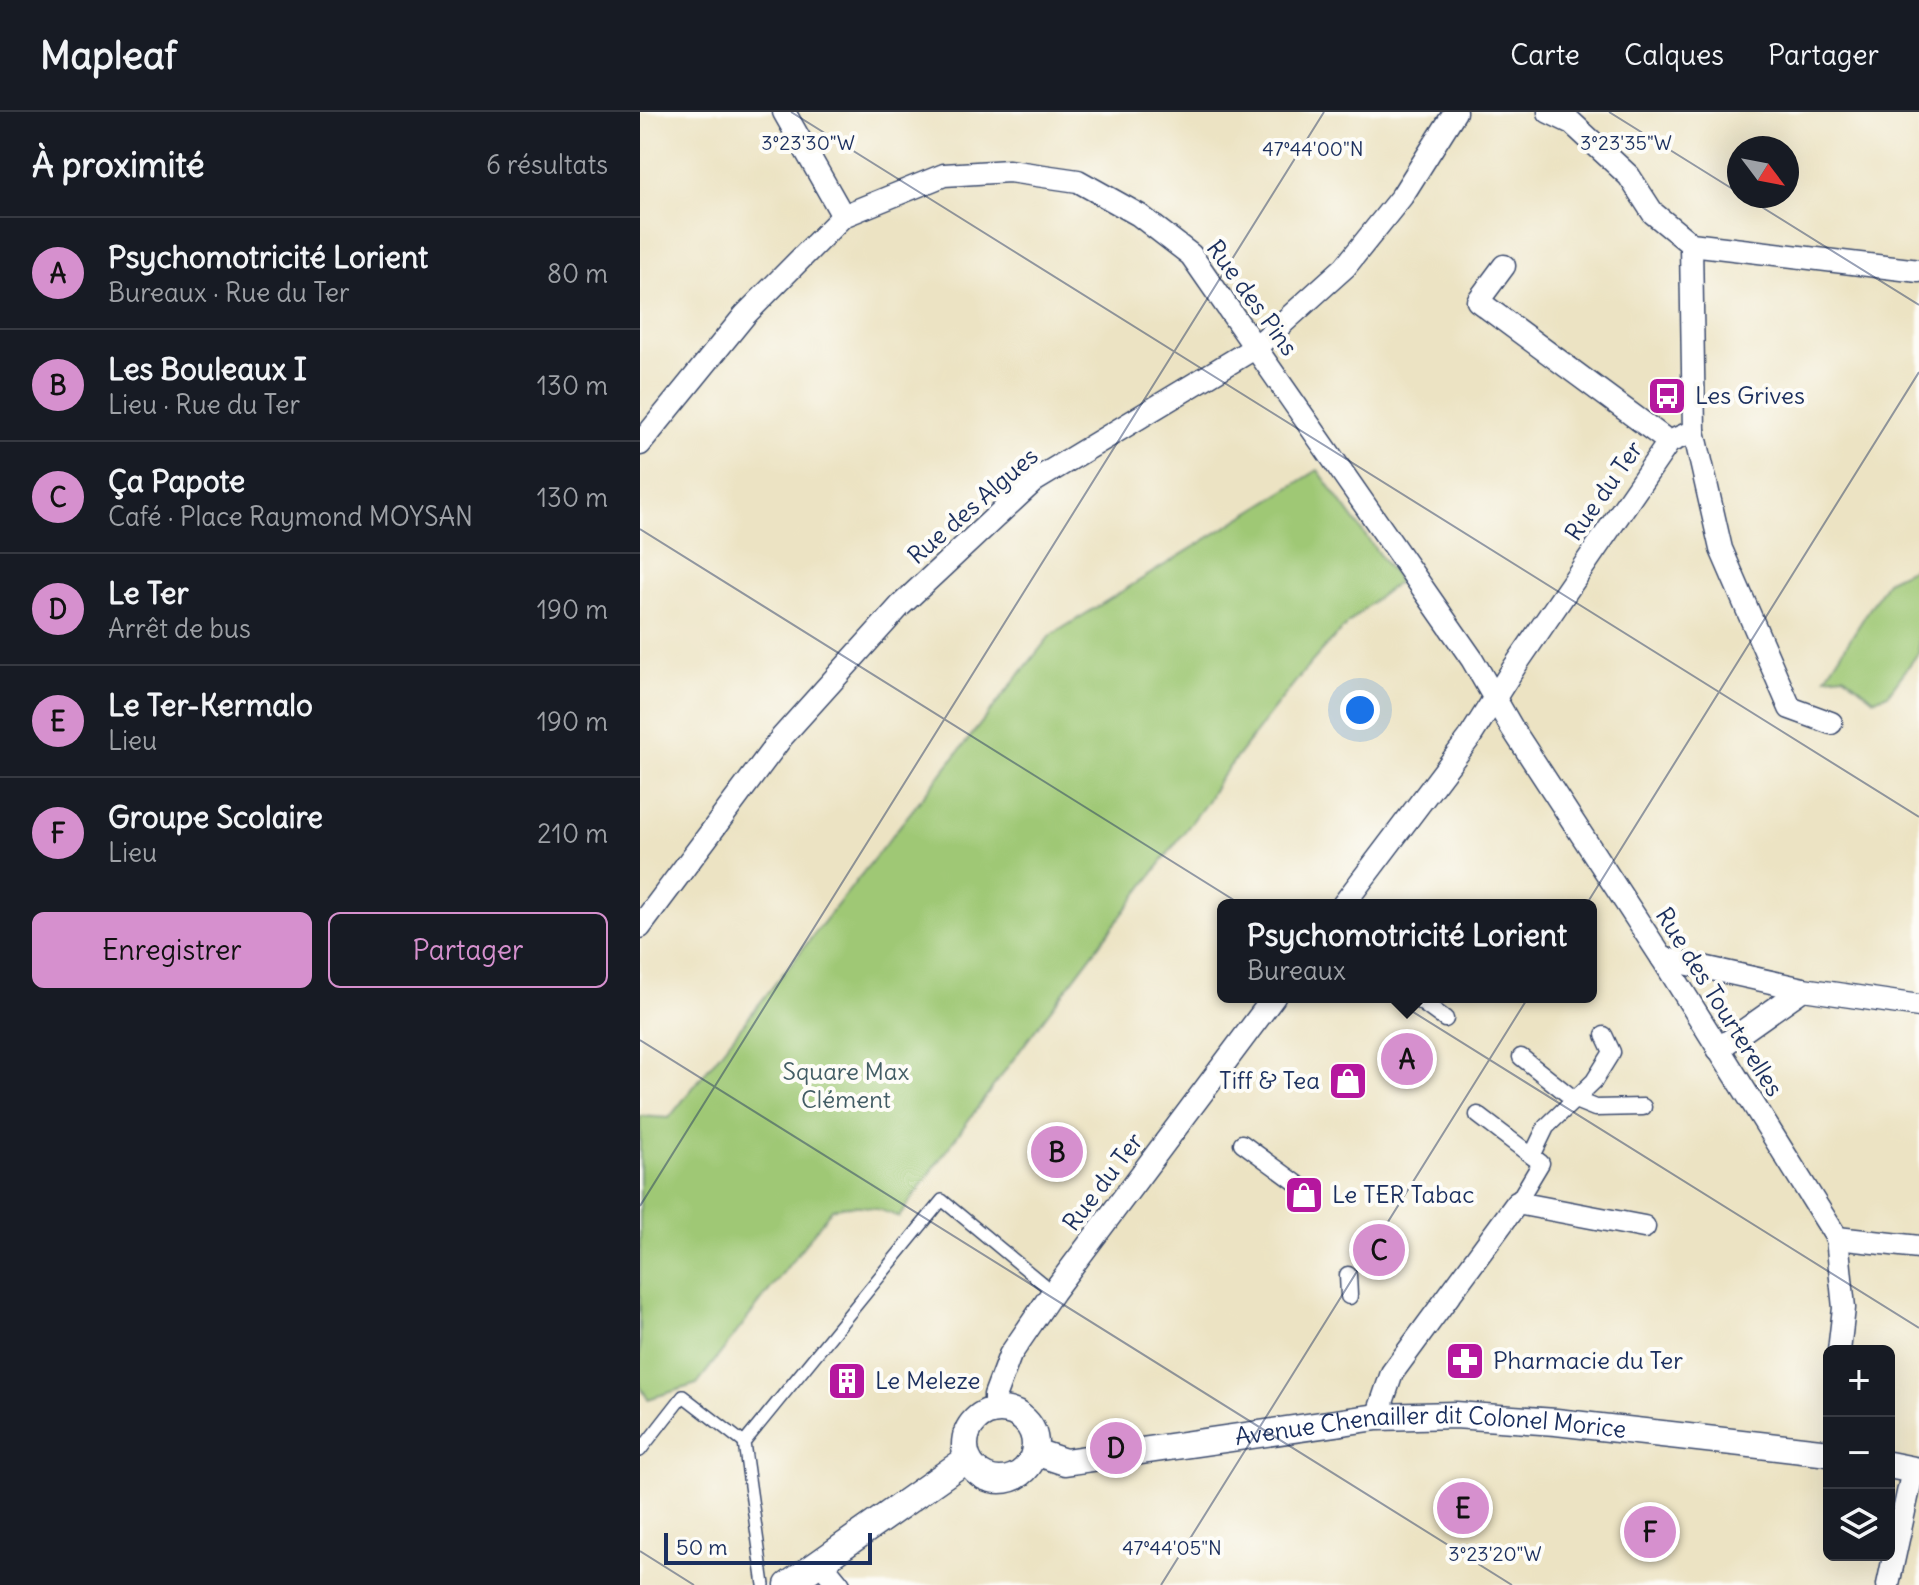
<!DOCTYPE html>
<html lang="fr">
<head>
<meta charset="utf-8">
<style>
	:root { --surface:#171b24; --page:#20242c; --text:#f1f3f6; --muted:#9ea1a6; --line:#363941; --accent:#d690ce }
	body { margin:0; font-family:Delius,sans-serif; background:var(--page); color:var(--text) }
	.controls { position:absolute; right:24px; bottom:24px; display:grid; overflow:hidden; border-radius:12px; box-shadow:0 8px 32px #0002 }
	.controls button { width:72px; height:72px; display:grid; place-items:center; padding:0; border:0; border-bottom:2px solid var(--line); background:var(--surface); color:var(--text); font:40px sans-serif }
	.compass { position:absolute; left:1087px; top:24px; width:72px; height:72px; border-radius:50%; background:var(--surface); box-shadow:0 8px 32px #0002; rotate:122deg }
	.scale { position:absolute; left:24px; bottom:20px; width:208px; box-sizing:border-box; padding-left:8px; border:4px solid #1b2f5e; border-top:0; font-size:22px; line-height:28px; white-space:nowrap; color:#1b2f5e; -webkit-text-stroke:6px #fdfcf7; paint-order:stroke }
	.you { position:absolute; left:720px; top:598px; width:28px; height:28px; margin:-20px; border:6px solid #fff; border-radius:50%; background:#1a73e8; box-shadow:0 0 0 12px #1a73e833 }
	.badge { display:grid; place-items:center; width:52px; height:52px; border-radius:50%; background:var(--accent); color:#111; font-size:26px; font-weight:700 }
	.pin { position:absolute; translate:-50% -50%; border:4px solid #fff; box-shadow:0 2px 8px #0006 }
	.popup { position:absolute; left:577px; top:787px; width:380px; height:104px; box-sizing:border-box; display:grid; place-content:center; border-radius:12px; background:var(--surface); filter:drop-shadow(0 2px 6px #0005); font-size:26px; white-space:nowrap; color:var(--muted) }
	.popup b { font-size:30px; color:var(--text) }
	.popup::after { content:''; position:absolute; left:50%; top:100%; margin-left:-16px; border:16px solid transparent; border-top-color:var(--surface) }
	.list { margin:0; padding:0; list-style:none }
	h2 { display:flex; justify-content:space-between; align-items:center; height:104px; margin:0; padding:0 32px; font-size:34px }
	h2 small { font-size:26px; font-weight:400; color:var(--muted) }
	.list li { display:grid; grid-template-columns:52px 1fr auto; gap:24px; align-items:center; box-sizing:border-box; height:112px; padding:0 32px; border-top:2px solid var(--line) }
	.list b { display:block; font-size:30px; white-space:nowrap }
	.list p { margin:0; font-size:26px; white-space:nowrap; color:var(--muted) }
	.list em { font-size:26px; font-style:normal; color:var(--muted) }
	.actions { display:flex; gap:16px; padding:24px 32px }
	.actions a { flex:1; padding:18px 0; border:2px solid var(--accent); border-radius:12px; text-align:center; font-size:28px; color:var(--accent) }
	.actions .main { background:var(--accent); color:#111 }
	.icon { flex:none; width:44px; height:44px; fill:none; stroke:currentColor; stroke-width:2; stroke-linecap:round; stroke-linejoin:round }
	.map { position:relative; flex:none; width:1279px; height:1473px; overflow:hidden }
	header { display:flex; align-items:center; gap:48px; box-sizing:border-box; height:112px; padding:0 40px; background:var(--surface); border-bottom:2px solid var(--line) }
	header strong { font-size:38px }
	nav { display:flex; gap:44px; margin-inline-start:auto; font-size:28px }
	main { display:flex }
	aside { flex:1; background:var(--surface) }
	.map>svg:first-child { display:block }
	.green { fill:#9fc874; stroke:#5d7c69; stroke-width:2 }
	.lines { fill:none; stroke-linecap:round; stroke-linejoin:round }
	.service-casing { stroke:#3a4a6d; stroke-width:14 }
	.pedestrian-casing { stroke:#3a4a6d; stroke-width:19 }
	.minor-casing { stroke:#3a4a6d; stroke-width:25 }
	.tertiary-casing { stroke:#3a4a6d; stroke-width:29 }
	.service { stroke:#fff; stroke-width:11 }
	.pedestrian { stroke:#fff; stroke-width:16 }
	.minor { stroke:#fff; stroke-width:22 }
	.tertiary { stroke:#fff; stroke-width:26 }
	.ticks { fill:none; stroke:#1b2f5e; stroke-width:2; stroke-opacity:0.45 }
	.labels { text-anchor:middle; stroke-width:8; stroke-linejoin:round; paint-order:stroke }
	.street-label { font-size:24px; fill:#1b2f5e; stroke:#fdfcf7 }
	.poi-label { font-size:24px; fill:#1b2f5e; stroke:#fdfcf7; text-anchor:start }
	.park-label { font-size:24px; fill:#435d65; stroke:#fdfcf7 }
	.ticks-label { font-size:20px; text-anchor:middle; fill:#1b2f5e; stroke:#fdfcf7; stroke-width:8; stroke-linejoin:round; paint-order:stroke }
</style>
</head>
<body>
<header>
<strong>Mapleaf</strong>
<nav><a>Carte</a><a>Calques</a><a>Partager</a></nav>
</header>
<main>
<aside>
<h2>À proximité<small>6 résultats</small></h2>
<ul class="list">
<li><span class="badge">A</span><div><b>Psychomotricité Lorient</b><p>Bureaux · Rue du Ter</p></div><em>80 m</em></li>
<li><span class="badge">B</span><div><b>Les Bouleaux I</b><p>Lieu · Rue du Ter</p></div><em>130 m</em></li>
<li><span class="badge">C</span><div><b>Ça Papote</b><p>Café · Place Raymond MOYSAN</p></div><em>130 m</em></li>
<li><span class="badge">D</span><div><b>Le Ter</b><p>Arrêt de bus</p></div><em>190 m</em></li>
<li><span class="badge">E</span><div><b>Le Ter-Kermalo</b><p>Lieu</p></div><em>190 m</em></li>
<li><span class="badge">F</span><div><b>Groupe Scolaire</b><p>Lieu</p></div><em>210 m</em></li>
</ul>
<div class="actions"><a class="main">Enregistrer</a><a>Partager</a></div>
</aside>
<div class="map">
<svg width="1279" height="1473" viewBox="0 0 1279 1473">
	<rect width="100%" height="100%" fill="#fdfcf7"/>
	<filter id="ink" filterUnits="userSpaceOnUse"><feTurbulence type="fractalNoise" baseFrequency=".0125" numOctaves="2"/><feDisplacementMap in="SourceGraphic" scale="16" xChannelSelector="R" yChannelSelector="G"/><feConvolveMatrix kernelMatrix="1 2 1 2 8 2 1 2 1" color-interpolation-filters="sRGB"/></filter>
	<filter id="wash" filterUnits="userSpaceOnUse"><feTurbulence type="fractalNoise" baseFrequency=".006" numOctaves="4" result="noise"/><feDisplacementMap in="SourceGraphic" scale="32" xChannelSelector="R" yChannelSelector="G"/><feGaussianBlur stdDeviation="1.8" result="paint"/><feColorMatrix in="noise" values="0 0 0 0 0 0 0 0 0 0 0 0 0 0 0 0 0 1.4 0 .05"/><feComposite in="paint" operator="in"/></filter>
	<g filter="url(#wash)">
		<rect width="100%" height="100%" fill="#ece3c3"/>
		<g class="green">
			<path d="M678,358L759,470C685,520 634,599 579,668L566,691C463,829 358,964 259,1105C235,1095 216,1090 192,1097L57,1272L8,1287L0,1274V1004L29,1006L410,524Z"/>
			<polygon points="1277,454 1279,540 1248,582 1234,587 1204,563 1186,565 1248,468"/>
		</g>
	</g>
	<g filter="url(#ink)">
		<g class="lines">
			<g class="service-casing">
				<g id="service">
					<polyline points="0,1339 43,1284 104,1331"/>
					<polyline points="124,1473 104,1331 302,1088 413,1180"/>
				</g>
			</g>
			<g class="pedestrian-casing">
				<g id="pedestrian">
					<polyline points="775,885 805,907"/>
					<polyline points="881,945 935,988 955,996 1003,995"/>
					<polyline points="838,1003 901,1051 877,1091"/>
					<polyline points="602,1031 673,1083"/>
					<polyline points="892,1044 906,1015 954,969 972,940 964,923"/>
					<polyline points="708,1163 709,1184"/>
				</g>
			</g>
			<g class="minor-casing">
				<g id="minor">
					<polyline points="144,0 203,104"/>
					<polyline points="909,0 932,11 989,64 1013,101 1051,132"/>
					<polyline points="1051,132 1279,159"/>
					<polyline points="864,154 838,189 1029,330"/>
					<polyline points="1054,319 1081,437 1150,596 1191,611"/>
					<polyline points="0,332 105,203 203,104 304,63 369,59 438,69 499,103 551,143 832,547 872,616 1022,846 1197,1126 1204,1196 1199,1239"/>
					<polyline points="703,793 830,625 875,554 1029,330 1054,319 1051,132"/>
					<polyline points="0,815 142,625 260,494 394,369 616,235 705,155 762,84 815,0"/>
					<polyline points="1022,846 1163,877 1279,894"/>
					<polyline points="1078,937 1163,877"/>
					<polyline points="1197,1126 1279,1135"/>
					<polyline points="355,1297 355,1283 370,1243 413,1180 634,885"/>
					<polyline points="737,1305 752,1261 877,1091 1004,1115"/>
					<polyline points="180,1450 199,1473"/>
					<polyline points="1248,1473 1273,1358"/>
				</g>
			</g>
			<g class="tertiary-casing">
				<g id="tertiary">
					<circle cx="360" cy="1333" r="35"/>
					<path id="s1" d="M395,1340L425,1350L737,1305L815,1303L916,1310L1189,1341"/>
					<polyline points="1249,1353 1279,1359"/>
					<polyline points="148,1473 327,1347"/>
				</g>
			</g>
			<use href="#service" class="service"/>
			<use href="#pedestrian" class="pedestrian"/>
			<use href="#minor" class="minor"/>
			<use href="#tertiary" class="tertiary"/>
		</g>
	</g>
	<path class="ticks" d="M151,0L1279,705M969,0L1099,81M1104,84L1279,193M0,417L1279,1216M0,928L872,1473M0,1094L684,0M0,1439L54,1473M521,1473L1279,260"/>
	<defs>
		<g id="bus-square" transform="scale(2)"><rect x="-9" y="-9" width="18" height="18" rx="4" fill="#b5179e" stroke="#fdfcf7"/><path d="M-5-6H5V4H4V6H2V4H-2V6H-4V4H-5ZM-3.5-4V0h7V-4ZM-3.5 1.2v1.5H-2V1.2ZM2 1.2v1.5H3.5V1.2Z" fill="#fff"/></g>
		<g id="shop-square" transform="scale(2)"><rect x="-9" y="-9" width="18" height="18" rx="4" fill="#b5179e" stroke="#fdfcf7"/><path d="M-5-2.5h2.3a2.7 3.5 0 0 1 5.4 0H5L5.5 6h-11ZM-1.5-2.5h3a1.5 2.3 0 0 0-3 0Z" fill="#fff"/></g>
		<g id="pharmacy-square" transform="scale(2)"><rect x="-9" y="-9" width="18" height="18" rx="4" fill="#b5179e" stroke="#fdfcf7"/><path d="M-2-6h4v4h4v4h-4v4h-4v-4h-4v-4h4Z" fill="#fff"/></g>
		<g id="building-square" transform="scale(2)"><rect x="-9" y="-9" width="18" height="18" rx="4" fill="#b5179e" stroke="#fdfcf7"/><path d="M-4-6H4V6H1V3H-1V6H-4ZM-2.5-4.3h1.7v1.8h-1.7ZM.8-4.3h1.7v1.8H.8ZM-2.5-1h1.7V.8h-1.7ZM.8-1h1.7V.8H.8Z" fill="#fff"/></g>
	</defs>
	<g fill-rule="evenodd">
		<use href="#bus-square" x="1027" y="284"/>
		<use href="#shop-square" x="708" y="969"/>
		<use href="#shop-square" x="664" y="1083"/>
		<use href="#pharmacy-square" x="825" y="1249"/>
		<use href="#building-square" x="207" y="1269"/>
	</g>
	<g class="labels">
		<g class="street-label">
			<text transform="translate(612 186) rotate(54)" y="8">Rue des Pins</text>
			<text transform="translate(964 379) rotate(-55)" y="8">Rue du Ter</text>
			<text transform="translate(333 394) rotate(-41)" y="8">Rue des Algues</text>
			<text transform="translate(1079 890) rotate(58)" y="8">Rue des Tourterelles</text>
			<text transform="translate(463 1070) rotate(-53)" y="8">Rue du Ter</text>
			<text dy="8" stroke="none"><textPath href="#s1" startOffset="400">Avenue Chenailler dit Colonel Morice</textPath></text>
		</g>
		<g class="poi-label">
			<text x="1055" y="292">Les Grives</text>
			<text x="680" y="977" text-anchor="end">Tiff &amp; Tea</text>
			<text x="692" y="1091">Le TER Tabac</text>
			<text x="853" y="1257">Pharmacie du Ter</text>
			<text x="235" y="1277">Le Meleze</text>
		</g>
		<g class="park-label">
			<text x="206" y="968">Square Max<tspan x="206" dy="28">Clément</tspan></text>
		</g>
	</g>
	<g class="ticks-label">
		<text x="168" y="38">3°23'30"W</text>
		<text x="986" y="38">3°23'35"W</text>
		<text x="673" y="44">47°44'00"N</text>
		<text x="532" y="1443">47°44'05"N</text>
		<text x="855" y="1449">3°23'20"W</text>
	</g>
</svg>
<div class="controls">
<button>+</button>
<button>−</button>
<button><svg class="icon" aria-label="layers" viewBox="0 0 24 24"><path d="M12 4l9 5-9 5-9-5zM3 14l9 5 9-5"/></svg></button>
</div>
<svg class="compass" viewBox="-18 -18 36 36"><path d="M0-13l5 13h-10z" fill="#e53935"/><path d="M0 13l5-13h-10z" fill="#9ea1a6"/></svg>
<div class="scale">50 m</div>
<div class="you"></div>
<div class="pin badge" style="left:767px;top:947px">A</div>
<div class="popup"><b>Psychomotricité Lorient</b>Bureaux</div>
<div class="pin badge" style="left:417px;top:1040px">B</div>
<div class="pin badge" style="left:739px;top:1138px">C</div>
<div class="pin badge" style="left:476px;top:1336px">D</div>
<div class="pin badge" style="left:823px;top:1396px">E</div>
<div class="pin badge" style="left:1010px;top:1420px">F</div>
</div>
</main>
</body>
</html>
